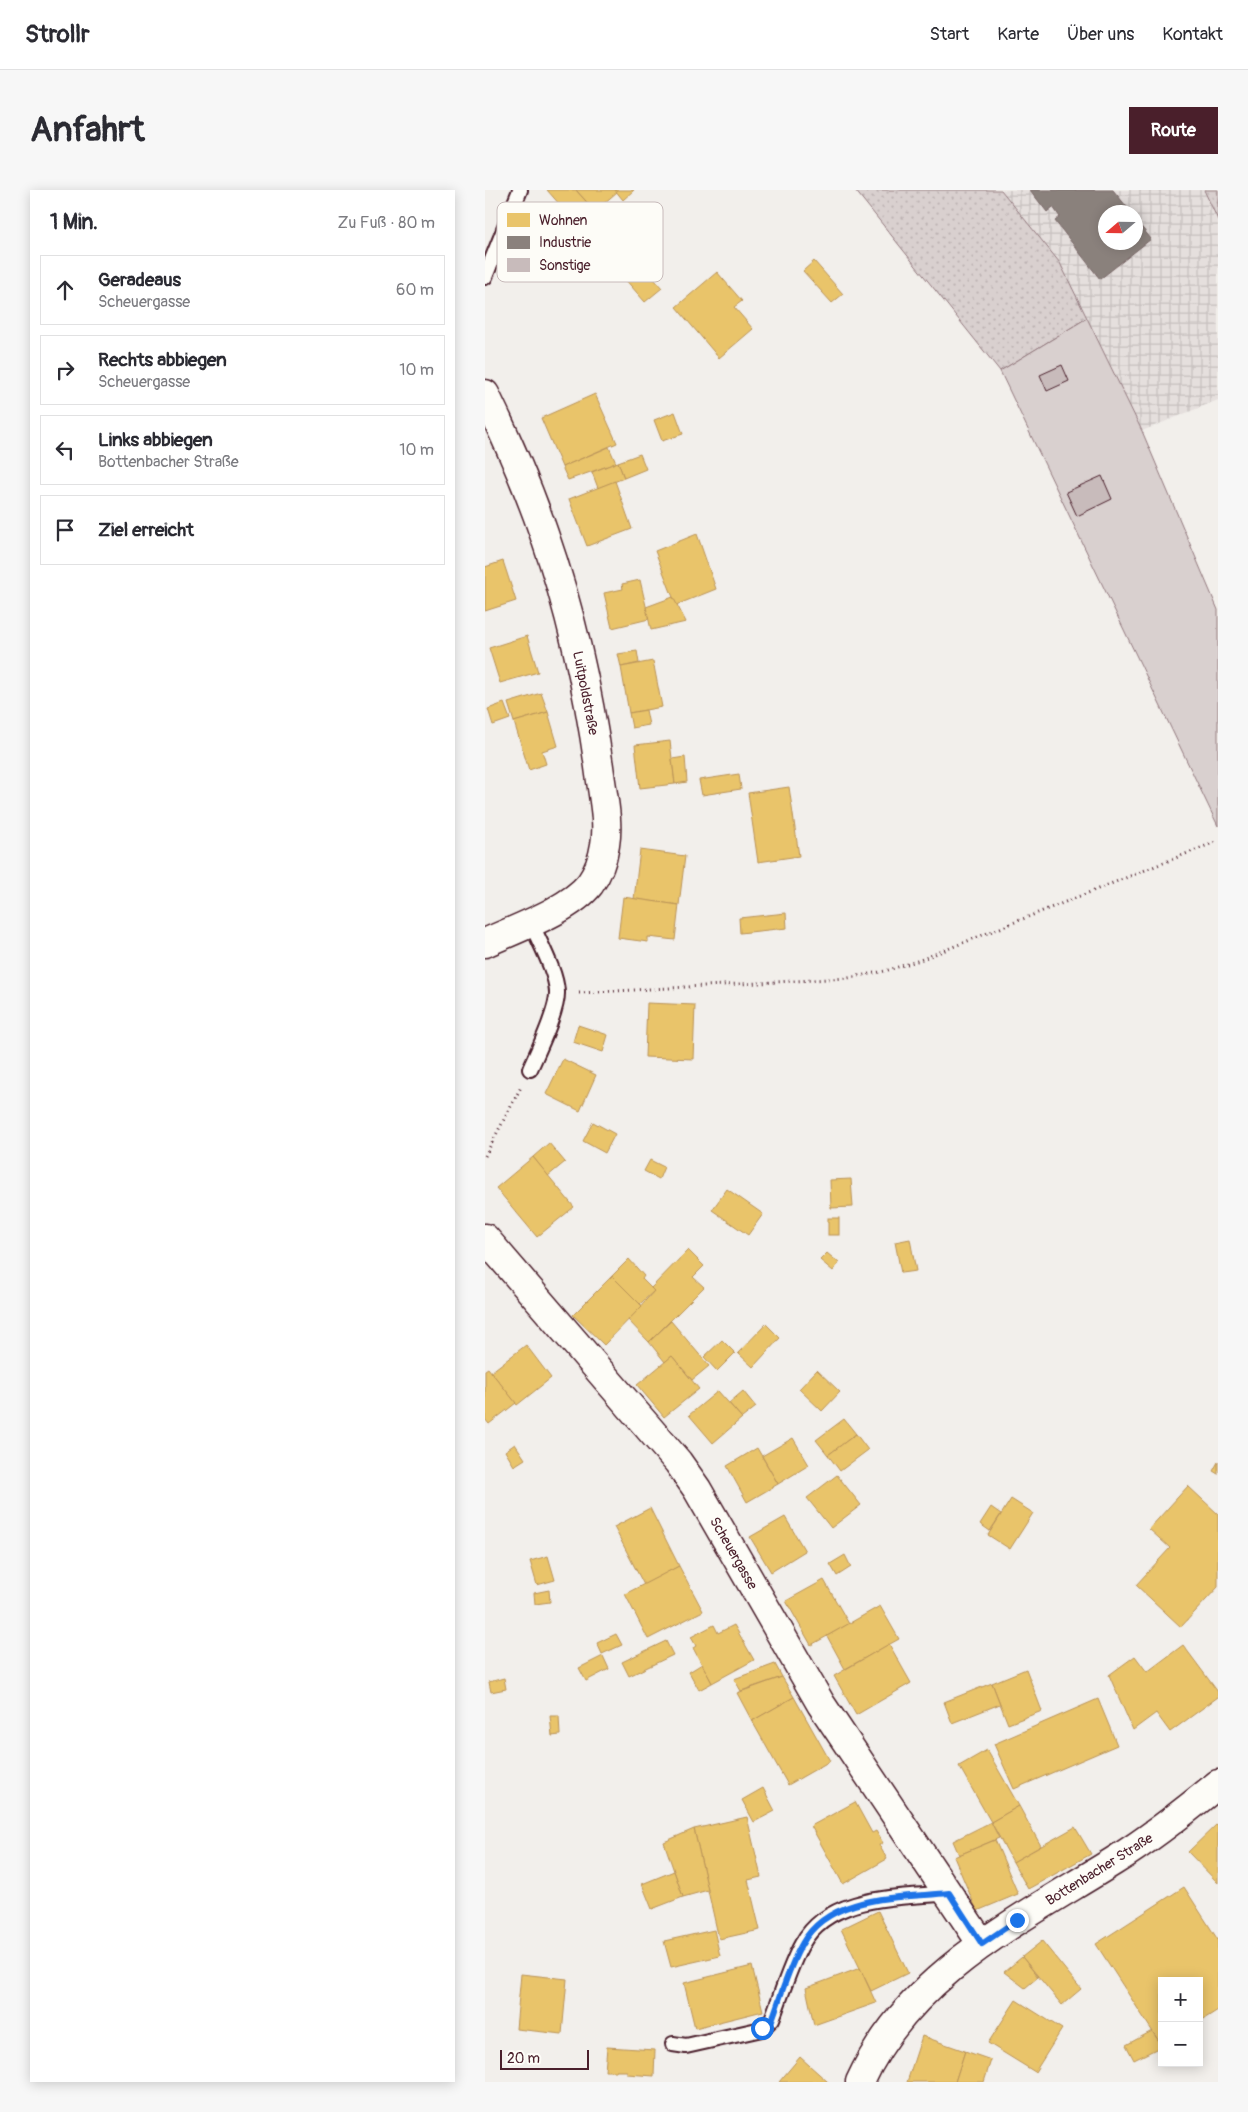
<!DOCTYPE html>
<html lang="de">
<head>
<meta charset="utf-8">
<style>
	:root { --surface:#fff; --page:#f7f7f7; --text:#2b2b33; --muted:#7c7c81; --line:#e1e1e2; --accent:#4a1f2b }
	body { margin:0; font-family:Pangolin,sans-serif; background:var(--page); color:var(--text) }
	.controls { position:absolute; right:15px; bottom:15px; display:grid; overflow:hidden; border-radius:0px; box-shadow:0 2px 12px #0003 }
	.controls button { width:45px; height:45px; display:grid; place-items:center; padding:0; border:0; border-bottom:1px solid var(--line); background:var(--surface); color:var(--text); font:25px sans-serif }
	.compass { position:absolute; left:613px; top:15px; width:45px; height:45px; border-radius:50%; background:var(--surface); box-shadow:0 2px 12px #0003; rotate:250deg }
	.scale { position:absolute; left:15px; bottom:12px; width:89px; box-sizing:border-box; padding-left:5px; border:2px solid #4a1f2b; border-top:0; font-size:14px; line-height:18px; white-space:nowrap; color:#4a1f2b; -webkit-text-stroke:4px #fdfcf7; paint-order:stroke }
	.stop { position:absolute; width:15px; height:15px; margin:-11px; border:4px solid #1a73e8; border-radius:50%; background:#fff }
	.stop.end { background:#1a73e8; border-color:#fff; box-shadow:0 1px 5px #0008 }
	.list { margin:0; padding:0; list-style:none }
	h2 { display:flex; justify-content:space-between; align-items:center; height:65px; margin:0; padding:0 20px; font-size:21px }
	h2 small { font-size:16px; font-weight:400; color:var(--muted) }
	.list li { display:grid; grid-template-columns:32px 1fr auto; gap:15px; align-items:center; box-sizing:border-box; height:70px; margin:0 10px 10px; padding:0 10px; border:1px solid var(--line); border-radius:0px }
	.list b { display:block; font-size:19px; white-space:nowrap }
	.list p { margin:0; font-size:16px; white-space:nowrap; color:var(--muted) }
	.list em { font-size:16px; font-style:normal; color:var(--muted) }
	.icon { flex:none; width:28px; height:28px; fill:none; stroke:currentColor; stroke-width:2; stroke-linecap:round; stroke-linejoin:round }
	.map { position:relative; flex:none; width:733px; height:1892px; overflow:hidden; border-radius:0px }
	header { display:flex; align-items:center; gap:30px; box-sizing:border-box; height:70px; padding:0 25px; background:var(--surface); border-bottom:1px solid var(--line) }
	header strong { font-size:24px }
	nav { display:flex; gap:28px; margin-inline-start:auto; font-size:18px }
	.intro { display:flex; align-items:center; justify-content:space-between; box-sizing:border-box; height:120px; padding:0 30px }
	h1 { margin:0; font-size:35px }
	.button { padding:12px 22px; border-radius:0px; background:var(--accent); color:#fff; font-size:18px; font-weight:700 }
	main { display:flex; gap:30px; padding:0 30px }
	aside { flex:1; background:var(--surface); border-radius:0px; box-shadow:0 2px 12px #0003 }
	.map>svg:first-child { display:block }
	.industrial { fill:url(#industrial-grid); fill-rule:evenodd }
	.grass { fill:url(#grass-dots); stroke:#92787d }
	.green { fill:#d9d0cf; stroke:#92787d }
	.homes { fill:#e9c46a; stroke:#b99257 }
	.industry { fill:#8a817c; stroke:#776464 }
	.building { fill:#c8bbbb; stroke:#4a1f2b }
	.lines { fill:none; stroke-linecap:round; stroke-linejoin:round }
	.service-casing { stroke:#4a1f2b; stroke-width:18 }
	.minor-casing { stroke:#4a1f2b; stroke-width:31 }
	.path { stroke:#4a1f2b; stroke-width:3; stroke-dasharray:1 4; stroke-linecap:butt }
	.service { stroke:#fdfcf7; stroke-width:14 }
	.minor { stroke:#fdfcf7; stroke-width:28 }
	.route { stroke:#1a73e8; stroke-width:6 }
	.labels { text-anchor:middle; stroke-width:5; stroke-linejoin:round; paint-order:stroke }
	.street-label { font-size:14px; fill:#4a1f2b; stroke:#fdfcf7 }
	.key { fill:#fdfcf7; stroke:#c7baba; stroke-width:1 }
	.key-label { font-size:14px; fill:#4a1f2b }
</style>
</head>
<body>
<header>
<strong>Strollr</strong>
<nav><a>Start</a><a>Karte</a><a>Über uns</a><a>Kontakt</a></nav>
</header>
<div class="intro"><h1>Anfahrt</h1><a class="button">Route</a></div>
<main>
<aside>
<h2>1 Min.<small>Zu Fuß · 80 m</small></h2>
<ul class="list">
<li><svg class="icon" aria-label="ahead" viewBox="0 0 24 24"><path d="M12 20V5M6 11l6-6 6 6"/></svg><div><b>Geradeaus</b><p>Scheuergasse</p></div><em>60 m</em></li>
<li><svg class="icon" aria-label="right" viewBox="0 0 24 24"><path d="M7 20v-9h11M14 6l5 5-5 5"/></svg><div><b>Rechts abbiegen</b><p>Scheuergasse</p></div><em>10 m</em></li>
<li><svg class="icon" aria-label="left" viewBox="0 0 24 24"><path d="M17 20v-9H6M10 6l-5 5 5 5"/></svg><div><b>Links abbiegen</b><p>Bottenbacher Straße</p></div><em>10 m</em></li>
<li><svg class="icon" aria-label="arrive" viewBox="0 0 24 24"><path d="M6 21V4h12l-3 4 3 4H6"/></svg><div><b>Ziel erreicht</b></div></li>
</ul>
</aside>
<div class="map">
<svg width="733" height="1892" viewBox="0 0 733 1892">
	<defs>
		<pattern id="industrial-grid" width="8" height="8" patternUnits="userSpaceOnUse" patternTransform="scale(1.25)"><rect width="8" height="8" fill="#e5dfdd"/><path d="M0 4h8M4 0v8" fill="none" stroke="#c6bfbe"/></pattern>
		<pattern id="grass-dots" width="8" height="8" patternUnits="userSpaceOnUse" patternTransform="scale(1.25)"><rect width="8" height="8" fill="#d9d0cf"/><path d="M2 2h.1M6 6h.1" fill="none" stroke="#bcb2b2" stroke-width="1.8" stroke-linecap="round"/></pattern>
	</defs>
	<rect width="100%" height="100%" fill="#f2efeb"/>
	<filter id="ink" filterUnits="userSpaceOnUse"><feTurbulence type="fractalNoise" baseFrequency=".02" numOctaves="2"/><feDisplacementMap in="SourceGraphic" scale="10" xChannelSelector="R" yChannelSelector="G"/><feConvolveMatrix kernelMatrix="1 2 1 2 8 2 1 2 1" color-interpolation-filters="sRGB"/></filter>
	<g filter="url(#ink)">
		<path class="industrial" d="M516,0H719L733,30V210L657,241L575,73ZM620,22H650V52H620Z"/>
		<g class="grass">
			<polygon points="370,0 516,0 575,73 602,128 515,181"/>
			<polygon points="719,0 733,0 733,30"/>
		</g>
		<polygon class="green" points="602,128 657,241 733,420 733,636 515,181"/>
		<g class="homes">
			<polygon points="62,0 91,0 177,98 160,112"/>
			<polygon points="91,0 130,0 132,2 110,21"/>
			<polygon points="130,0 149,0 138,10"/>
			<polygon points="329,71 358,104 347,113 318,81"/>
			<polygon points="232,82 257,111 249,117 268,139 234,168 191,117"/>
			<polygon points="110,204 132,253 77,277 56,228"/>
			<polygon points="190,222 198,244 177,251 169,230"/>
			<polygon points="124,257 131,273 83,290 77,277"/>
			<polygon points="155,264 161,279 139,288 133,272"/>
			<polygon points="133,272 139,288 113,298 107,282"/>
			<polygon points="130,291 147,339 102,356 84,309"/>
			<polygon points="212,344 231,399 191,415 170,361"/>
			<polygon points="18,371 31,411 0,421 0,377"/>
			<polygon points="155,390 164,429 127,438 119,403 138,399 137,394"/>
			<polygon points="188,407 201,432 166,440 161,417"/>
			<polygon points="42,446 53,482 15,493 4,458"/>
			<polygon points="152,461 154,473 136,477 133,464"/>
			<polygon points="168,471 177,517 144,523 136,477"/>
			<polygon points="56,503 63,522 29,532 23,513"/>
			<polygon points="19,513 25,529 8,535 3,519"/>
			<polygon points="161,520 164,535 147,538 144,523"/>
			<polygon points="63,522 73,556 57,561 61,574 44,580 29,532"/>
			<polygon points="185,551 190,594 155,598 150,555"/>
			<polygon points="200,567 202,592 190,594 187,569"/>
			<polygon points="254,584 256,599 217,605 214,590"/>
			<polygon points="304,597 314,666 273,672 263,603"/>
			<polygon points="155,660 200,666 194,715 149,709"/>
			<polygon points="138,707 194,715 190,750 163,747 163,752 133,748"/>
			<polygon points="301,723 302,738 255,743 254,728"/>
			<polygon points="162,813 210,815 208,869 160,867"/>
			<polygon points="93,835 123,845 118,862 88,852"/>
			<polygon points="78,869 111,885 95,921 61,904"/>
			<polygon points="108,932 130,944 120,963 98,951"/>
			<polygon points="64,953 80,972 63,986 48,967"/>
			<polygon points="48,967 89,1017 52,1047 11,998"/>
			<polygon points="165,970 179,977 174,989 159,981"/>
			<polygon points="366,989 368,1017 346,1018 345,990"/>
			<polygon points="242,999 278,1024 263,1045 227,1020"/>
			<rect x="343" y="1028" width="11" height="17"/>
			<polygon points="425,1049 431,1081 416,1083 410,1052"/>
			<polygon points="203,1060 219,1076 208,1087 219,1097 164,1152 143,1130 169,1101 166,1098"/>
			<polygon points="342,1063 354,1073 348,1081 335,1070"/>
			<polygon points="144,1069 159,1086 157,1089 169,1101 155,1114 127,1086"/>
			<polygon points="127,1086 157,1116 119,1155 88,1125"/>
			<polygon points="186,1131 224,1176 207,1190 187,1166 180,1172 164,1152"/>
			<polygon points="281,1134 295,1148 268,1177 253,1163"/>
			<polygon points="237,1150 250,1163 232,1181 219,1167"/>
			<polygon points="41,1155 66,1188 32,1215 6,1182"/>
			<polygon points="187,1166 214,1199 179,1227 152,1195"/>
			<polygon points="3,1178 31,1213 4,1234 0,1229 0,1180"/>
			<polygon points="332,1180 355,1202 337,1221 314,1199"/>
			<polygon points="233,1201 257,1228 228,1253 204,1225"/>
			<polygon points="258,1201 271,1217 257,1228 244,1213"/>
			<polygon points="359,1229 371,1244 343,1265 331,1250"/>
			<polygon points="371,1244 383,1260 355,1281 343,1265"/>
			<polygon points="308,1248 324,1275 293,1294 277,1266"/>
			<polygon points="30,1254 40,1269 29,1276 20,1261"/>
			<polygon points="272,1258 293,1294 262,1312 242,1276"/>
			<polygon points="733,1272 733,1284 728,1281"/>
			<polygon points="352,1285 376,1315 346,1338 322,1308"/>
			<polygon points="703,1296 733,1324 733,1397 696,1437 651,1395 685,1358 664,1339"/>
			<polygon points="526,1309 548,1323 525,1359 503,1345"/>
			<polygon points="506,1317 516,1324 505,1341 495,1334"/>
			<polygon points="165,1318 194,1376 159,1395 129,1337"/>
			<polygon points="300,1327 320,1361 286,1382 265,1347"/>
			<polygon points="360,1365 366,1377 352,1386 345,1374"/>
			<polygon points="63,1366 70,1390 52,1395 45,1371"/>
			<polygon points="194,1376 218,1421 163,1449 140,1404"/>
			<polygon points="339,1390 364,1434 326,1455 301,1411"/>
			<polygon points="64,1400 65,1412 50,1414 49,1403"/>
			<polygon points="395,1416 414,1449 360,1479 342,1446"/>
			<polygon points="229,1435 233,1443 249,1435 269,1470 227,1493 208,1458 211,1456 206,1447"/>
			<polygon points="131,1444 137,1455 117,1464 112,1453"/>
			<polygon points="181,1451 188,1465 144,1486 137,1472"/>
			<polygon points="404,1454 426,1493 371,1525 349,1486"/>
			<polygon points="698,1455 733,1502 733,1507 685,1542 671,1523 648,1540 624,1485 650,1466 662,1482"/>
			<polygon points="118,1466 124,1479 101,1491 94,1478"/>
			<polygon points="217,1474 227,1493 214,1500 204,1482"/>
			<polygon points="290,1474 297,1487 256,1501 249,1489"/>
			<polygon points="541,1479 557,1521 523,1534 507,1493"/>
			<polygon points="297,1487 309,1507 267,1531 252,1503"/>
			<polygon points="19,1488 21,1499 6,1502 4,1492"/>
			<polygon points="507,1493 515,1514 467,1533 459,1512"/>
			<polygon points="309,1507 345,1571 303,1595 267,1531"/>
			<polygon points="613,1509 632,1555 529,1599 509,1554"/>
			<polygon points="65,1526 74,1526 75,1545 67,1546"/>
			<polygon points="502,1560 534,1616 506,1632 474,1576"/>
			<polygon points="278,1598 290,1621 269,1632 257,1610"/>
			<polygon points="370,1612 387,1643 391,1641 398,1653 394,1655 402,1669 358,1694 326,1636"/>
			<polygon points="534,1616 556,1656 528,1672 506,1632"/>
			<polygon points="262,1627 276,1687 263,1690 275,1740 234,1749 209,1639"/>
			<polygon points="506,1632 514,1648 474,1665 468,1651"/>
			<polygon points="733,1633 733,1693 703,1662"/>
			<polygon points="590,1637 606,1664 543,1699 528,1672"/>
			<polygon points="209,1639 223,1700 198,1707 179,1652"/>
			<polygon points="510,1650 533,1704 492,1721 469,1667"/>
			<polygon points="189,1681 198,1707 167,1719 157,1694"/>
			<polygon points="699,1697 733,1750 733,1820 714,1832 714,1791 677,1791 677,1856 611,1754"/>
			<polygon points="393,1721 423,1783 386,1801 356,1739"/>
			<polygon points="229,1740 235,1766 186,1777 179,1751"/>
			<polygon points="557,1751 596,1799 577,1815 537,1767"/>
			<polygon points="537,1767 553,1787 540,1798 519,1782"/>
			<polygon points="267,1776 278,1821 210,1838 199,1793"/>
			<polygon points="375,1778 391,1813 329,1835 321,1798"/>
			<polygon points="36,1784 82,1789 77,1844 31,1839"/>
			<polygon points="531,1810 577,1839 550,1882 503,1853"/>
			<polygon points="667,1841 677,1856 649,1870 641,1855"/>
			<polygon points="437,1846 480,1861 470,1892 422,1892"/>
			<polygon points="122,1857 170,1860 169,1886 142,1884 142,1881 120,1881"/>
			<polygon points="480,1861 506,1870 499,1892 470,1892"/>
			<polygon points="315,1867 343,1892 294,1892"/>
		</g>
		<polygon class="industry" points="545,0 628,0 646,22 620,22 620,52 650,52 650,29 666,49 615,89 570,31 575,27 568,17 562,22"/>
		<g class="building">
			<polygon points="577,175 584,191 562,201 555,185"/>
			<polygon points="617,286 627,309 592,326 581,302"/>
		</g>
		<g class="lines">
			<g class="service-casing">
				<g id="service">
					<polyline points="0,87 35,0"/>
					<path d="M45,879C53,861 73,820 72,802C71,781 54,752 46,732"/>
					<path d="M188,1854L201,1856L277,1839L287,1829C296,1806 305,1775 317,1754C344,1704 415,1708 464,1703"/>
				</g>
			</g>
			<g class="minor-casing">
				<g id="minor">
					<path d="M0,204C22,249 43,297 59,344C86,421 104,503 115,584C118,607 124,632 120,655C118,668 113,683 105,694C85,720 30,739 0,753"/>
					<polyline points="0,1048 193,1272 212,1299 336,1514 497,1754"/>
					<path d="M375,1892C424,1784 533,1731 629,1671C666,1648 699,1622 733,1594"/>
				</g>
			</g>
			<g class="path">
				<polyline points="94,803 363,788 400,781 435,770 733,651"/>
				<polyline points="0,966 36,897"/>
			</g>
			<use href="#service" class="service"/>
			<use href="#minor" class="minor"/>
		</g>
	</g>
	<g class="lines" filter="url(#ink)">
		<path class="route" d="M277,1838L287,1830C296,1806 304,1776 317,1754C344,1704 415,1708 464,1703L497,1754L532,1730"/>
	</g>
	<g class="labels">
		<g class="street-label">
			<text transform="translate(101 503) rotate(79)" y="5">Luitpoldstraße</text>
			<text transform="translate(249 1363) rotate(60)" y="5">Scheuergasse</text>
			<text transform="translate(614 1679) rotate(-32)" y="5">Bottenbacher Straße</text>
		</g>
	</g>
	<rect x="12" y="12" width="166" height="80" rx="8" class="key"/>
	<rect x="22" y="23" width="23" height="14" fill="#e9c46a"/>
	<rect x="22" y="46" width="23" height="13" fill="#8a817c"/>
	<rect x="22" y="68" width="23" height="14" fill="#c8bbbb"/>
	<g class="key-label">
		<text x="54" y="35">Wohnen</text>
		<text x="54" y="57">Industrie</text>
		<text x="54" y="80">Sonstige</text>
	</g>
</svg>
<div class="controls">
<button>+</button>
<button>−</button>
</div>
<svg class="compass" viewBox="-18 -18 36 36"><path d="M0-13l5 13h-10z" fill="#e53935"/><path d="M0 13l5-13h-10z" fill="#7c7c81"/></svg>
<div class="scale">20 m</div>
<div class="stop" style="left:277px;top:1838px"></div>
<div class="stop end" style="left:532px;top:1730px"></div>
</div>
</main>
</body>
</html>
